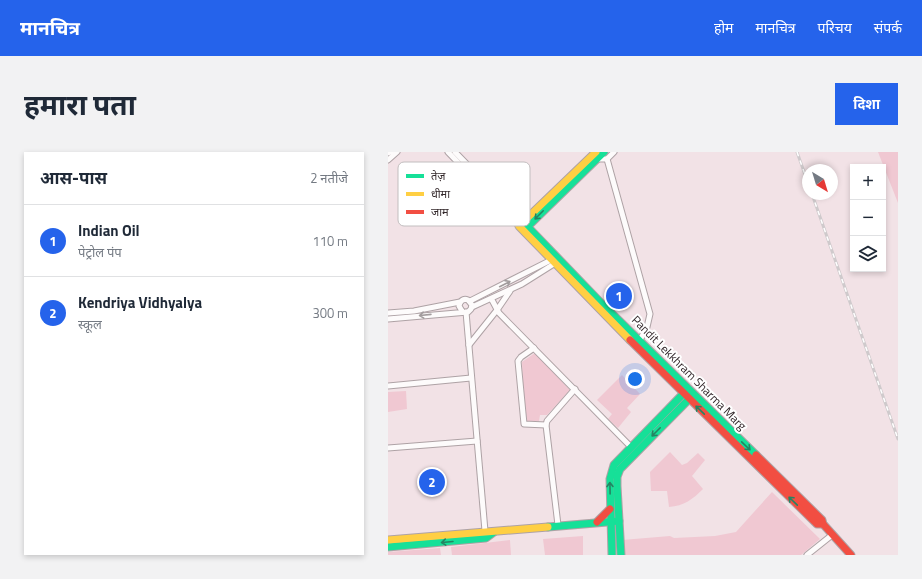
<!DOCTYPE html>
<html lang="hi">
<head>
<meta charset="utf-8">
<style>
	:root { --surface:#fff; --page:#f2f2f3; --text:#1f2937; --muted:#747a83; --line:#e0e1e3; --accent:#2563eb }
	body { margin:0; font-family:"Titillium Web","Noto Sans Devanagari",sans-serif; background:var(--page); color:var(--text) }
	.controls { position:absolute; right:12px; top:12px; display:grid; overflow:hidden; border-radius:0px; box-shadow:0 2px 6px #0003 }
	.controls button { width:36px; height:36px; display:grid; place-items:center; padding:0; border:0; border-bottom:1px solid var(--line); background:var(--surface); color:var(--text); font:20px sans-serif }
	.compass { position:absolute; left:414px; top:12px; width:36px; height:36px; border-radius:50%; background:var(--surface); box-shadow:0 2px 6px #0003; rotate:142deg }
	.you { position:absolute; left:247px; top:227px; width:14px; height:14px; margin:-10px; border:3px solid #fff; border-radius:50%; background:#1a73e8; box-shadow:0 0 0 6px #1a73e833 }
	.badge { display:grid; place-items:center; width:26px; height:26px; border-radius:50%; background:var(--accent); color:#fff; font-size:13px; font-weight:700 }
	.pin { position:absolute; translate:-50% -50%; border:2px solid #fff; box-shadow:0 1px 4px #0006 }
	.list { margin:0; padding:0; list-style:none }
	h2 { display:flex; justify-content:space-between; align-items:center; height:52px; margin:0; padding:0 16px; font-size:17px }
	h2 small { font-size:13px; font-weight:400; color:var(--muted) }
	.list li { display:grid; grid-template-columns:26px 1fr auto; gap:12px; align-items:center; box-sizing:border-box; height:72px; padding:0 16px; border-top:1px solid var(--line) }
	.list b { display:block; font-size:15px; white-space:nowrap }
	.list p { margin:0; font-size:13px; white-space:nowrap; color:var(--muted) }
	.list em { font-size:13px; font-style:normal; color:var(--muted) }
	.icon { flex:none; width:22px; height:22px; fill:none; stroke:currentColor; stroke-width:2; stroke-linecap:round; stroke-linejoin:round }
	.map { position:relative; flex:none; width:510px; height:403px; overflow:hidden; border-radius:0px }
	header { display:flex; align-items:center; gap:24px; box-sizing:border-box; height:56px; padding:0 20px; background:var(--accent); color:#fff }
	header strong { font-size:19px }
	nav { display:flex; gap:22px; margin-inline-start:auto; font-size:14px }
	.intro { display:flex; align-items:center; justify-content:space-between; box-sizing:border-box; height:96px; padding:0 24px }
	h1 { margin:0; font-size:28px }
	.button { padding:10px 18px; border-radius:0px; background:var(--accent); color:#fff; font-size:14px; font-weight:700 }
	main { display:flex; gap:24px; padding:0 24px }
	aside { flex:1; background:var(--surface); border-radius:0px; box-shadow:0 2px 6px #0003 }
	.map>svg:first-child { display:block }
	.green { fill:#f0c8d2 }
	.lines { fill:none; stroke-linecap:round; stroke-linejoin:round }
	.street-casing { stroke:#aea2a5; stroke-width:7 }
	.fast-casing { stroke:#aea2a5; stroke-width:9 }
	.slow-casing { stroke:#aea2a5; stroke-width:9 }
	.jam-casing { stroke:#aea2a5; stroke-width:9 }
	.street { stroke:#fdfbfb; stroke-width:5 }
	.fast { stroke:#16e098; stroke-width:7 }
	.slow { stroke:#ffcf43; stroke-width:7 }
	.jam { stroke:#f24e42; stroke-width:7 }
	.rail-casing { stroke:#cfcacc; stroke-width:3 }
	.rail { stroke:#fff; stroke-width:1.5; stroke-dasharray:4.5; stroke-linecap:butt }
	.oneway { stroke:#248462 }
	.oneway2 { stroke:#a29c9d }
	.labels { text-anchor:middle; stroke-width:4; stroke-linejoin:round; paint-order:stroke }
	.street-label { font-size:12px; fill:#33282b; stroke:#fff }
	.key { fill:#fff; stroke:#c2bebf; stroke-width:1 }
	.key-label { font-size:11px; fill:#33282b }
</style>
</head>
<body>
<header>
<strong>मानचित्र</strong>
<nav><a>होम</a><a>मानचित्र</a><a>परिचय</a><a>संपर्क</a></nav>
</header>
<div class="intro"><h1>हमारा पता</h1><a class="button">दिशा</a></div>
<main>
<aside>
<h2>आस-पास<small>2 नतीजे</small></h2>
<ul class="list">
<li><span class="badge">1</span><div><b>Indian Oil</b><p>पेट्रोल पंप</p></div><em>110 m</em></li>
<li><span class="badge">2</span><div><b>Kendriya Vidhyalya</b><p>स्कूल</p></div><em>300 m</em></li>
</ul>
</aside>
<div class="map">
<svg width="510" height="403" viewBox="0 0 510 403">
	<rect width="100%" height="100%" fill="#f2e2e6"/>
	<g class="green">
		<polygon points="490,0 510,0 510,51"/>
		<polygon points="147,201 182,238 159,263 152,263 151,269 139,269 135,239 134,210"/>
		<polygon points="234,223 252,242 239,256 243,260 230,276 220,267 224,262 209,248"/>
		<polygon points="18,239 19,257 0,260 0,240"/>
		<path d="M282,300L294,313L299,311L310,301L317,308L304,324L315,337C305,347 296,354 281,355L279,339H263L262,320Z"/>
		<polygon points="384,340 432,387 413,403 236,403 234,388 282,384 286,386 327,384 348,380"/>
		<polygon points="195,384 195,403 157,403 155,387"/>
		<polygon points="122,388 123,403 64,403 63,395"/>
		<polygon points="52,396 53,403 0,403 0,400"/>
	</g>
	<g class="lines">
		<g class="street-casing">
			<g id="street">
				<polyline points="60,0 131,74"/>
				<polyline points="67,0 135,70"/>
				<polyline points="0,1 3,0"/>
				<polyline points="210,7 219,7 226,0"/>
				<polyline points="219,7 262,162 259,175 252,188"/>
				<polyline points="0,8 9,0"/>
				<polyline points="104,148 111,161 243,295"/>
				<polyline points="82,149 165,107"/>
				<polyline points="84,155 134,132 169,110"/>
				<polyline points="78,160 97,379"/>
				<polyline points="0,161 26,159 72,150"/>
				<path d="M0,167L80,160L83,157L84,153L80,148C75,146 72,149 71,154L74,159"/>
				<polyline points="81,193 109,158 122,139"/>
				<polyline points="146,196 133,205 130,209 136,272 158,273"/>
				<polyline points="0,234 83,226"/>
				<polyline points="0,296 89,289"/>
				<polyline points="170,373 158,273 159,269 187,237"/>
				<polyline points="419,403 444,383"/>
			</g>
		</g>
		<g class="fast-casing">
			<g id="fast">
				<polyline points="135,70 213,151 368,303"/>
				<polyline points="137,77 216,0"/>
				<polyline points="160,375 231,369"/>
				<polyline points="0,395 98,386 106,380"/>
				<polyline points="224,403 222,327 226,313 298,239"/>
				<polyline points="233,403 229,334 229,325 232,317 304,244"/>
			</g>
		</g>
		<g class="slow-casing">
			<g id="slow">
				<polyline points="208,0 131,74 242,188"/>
				<polyline points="0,388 160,375"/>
			</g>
		</g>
		<g class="jam-casing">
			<g id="jam">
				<polyline points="242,188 429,372 435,372"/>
				<polyline points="368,303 434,368 435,372 463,403"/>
				<polyline points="209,370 222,357"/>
			</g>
		</g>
		<use href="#street" class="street"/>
		<use href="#fast" class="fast"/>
		<use href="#slow" class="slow"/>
		<use href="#jam" class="jam"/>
		<g class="rail-casing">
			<g id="rail">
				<polyline points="409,0 420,31"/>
				<polyline points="424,42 510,287"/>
			</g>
		</g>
		<use href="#rail" class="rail"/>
	</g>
	<defs><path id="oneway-shaft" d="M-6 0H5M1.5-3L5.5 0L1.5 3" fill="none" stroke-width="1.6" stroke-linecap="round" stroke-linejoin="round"/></defs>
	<g class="oneway">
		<use href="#oneway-shaft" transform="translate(151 63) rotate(135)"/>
		<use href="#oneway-shaft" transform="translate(312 258) rotate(-136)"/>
		<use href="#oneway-shaft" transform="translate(268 280) rotate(135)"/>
		<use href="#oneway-shaft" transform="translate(358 294) rotate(44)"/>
		<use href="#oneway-shaft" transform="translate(222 336) rotate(-91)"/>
		<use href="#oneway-shaft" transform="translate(405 349) rotate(-136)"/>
		<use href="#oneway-shaft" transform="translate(59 390) rotate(175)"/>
	</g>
	<g class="oneway2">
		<use href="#oneway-shaft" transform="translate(117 132) rotate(-27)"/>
		<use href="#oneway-shaft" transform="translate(37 163) rotate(174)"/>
	</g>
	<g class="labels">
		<g class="street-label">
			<text transform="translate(301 221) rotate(45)" y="4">Pandit Lekkhram Sharma Marg</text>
		</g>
	</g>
	<rect x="10" y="10" width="132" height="64" rx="6" class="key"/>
	<rect x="18" y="22" width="18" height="4" fill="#16e098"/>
	<rect x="18" y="40" width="18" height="4" fill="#ffcf43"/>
	<rect x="18" y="58" width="18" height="4" fill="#f24e42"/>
	<g class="key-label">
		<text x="43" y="28">तेज़</text>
		<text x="43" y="46">धीमा</text>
		<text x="43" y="64">जाम</text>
	</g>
</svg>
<div class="controls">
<button>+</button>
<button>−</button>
<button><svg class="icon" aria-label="layers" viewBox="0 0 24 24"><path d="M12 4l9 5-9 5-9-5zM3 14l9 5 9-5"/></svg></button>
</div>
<svg class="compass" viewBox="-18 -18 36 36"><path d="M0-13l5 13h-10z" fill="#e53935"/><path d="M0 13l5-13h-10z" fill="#747a83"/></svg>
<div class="you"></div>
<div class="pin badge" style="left:231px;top:144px">1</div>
<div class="pin badge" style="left:44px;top:330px">2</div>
</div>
</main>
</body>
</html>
